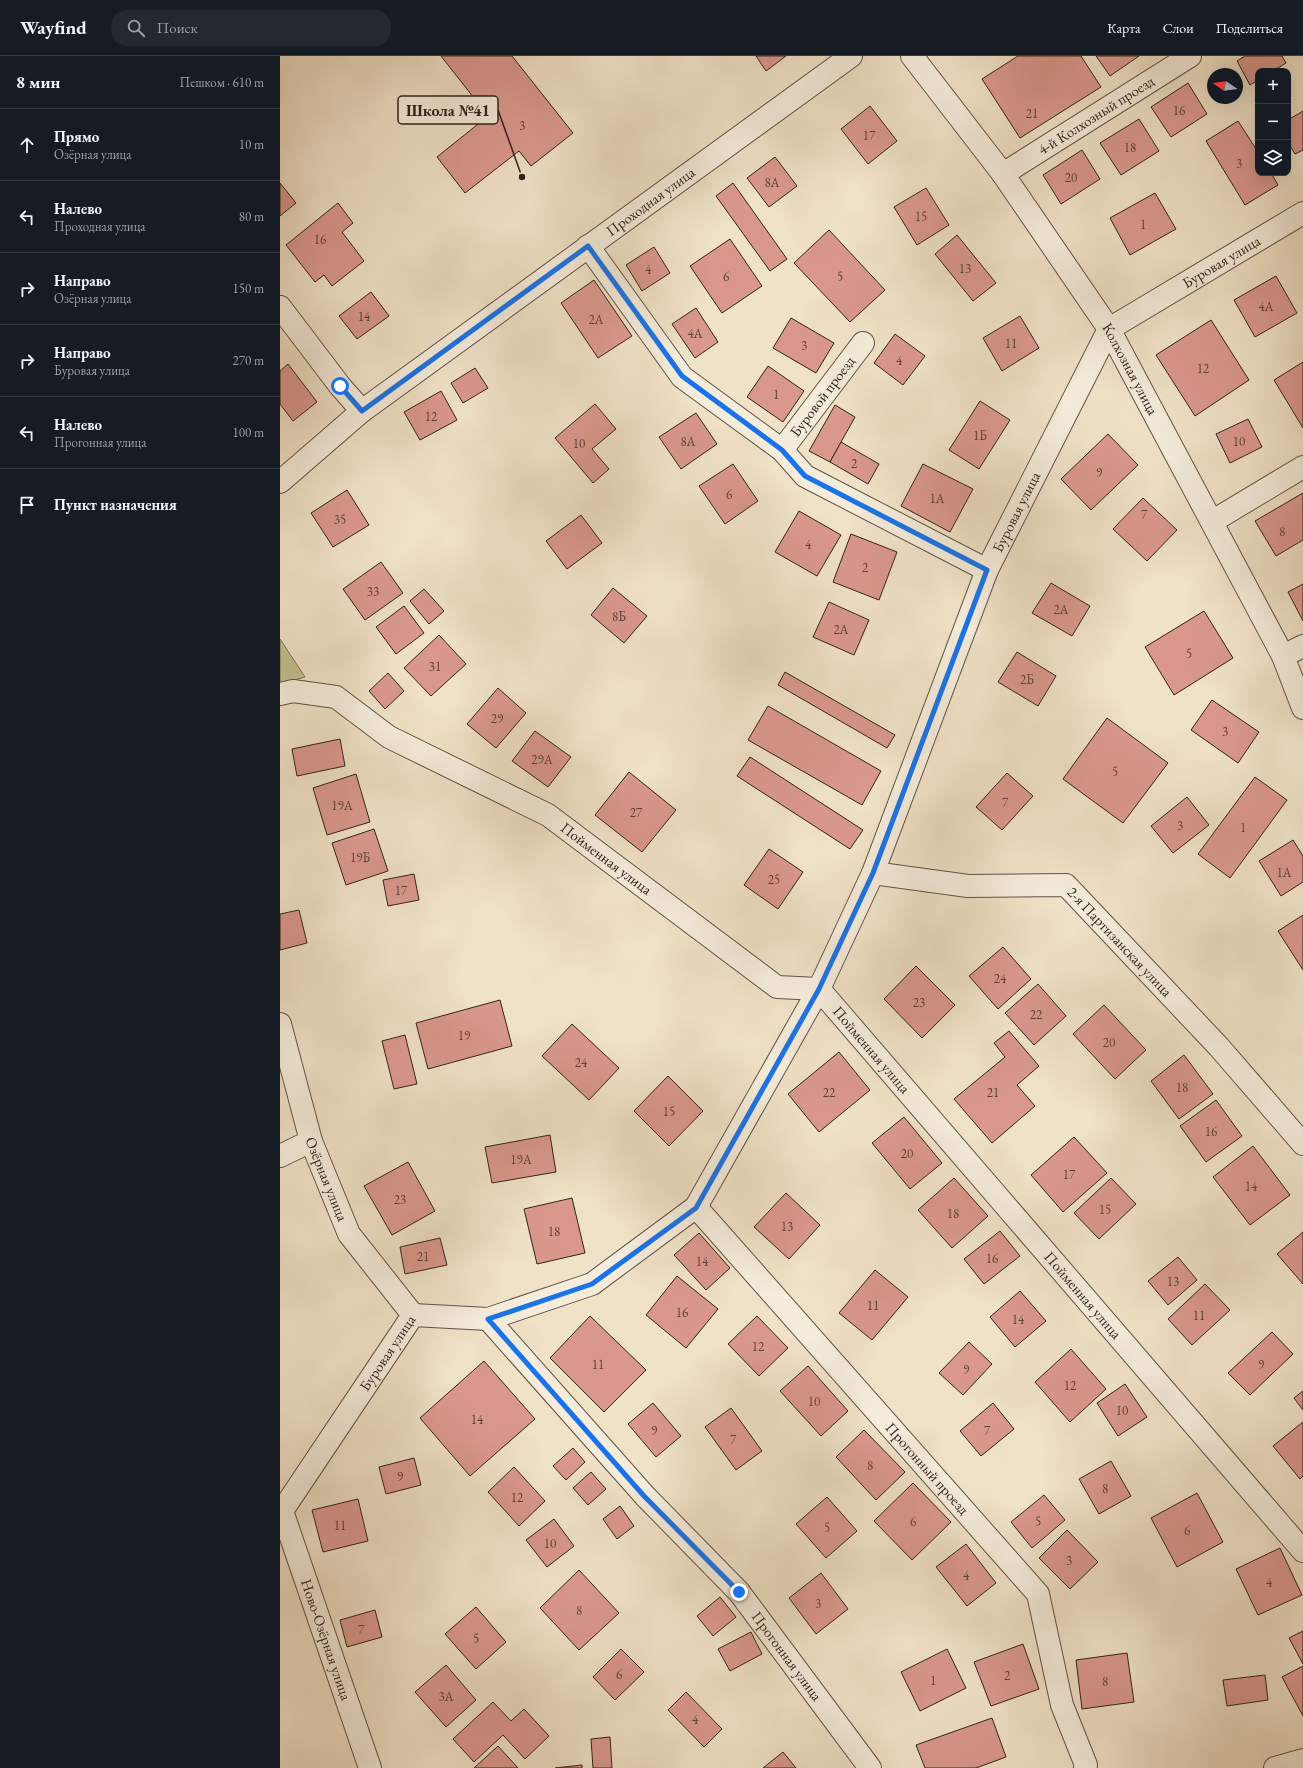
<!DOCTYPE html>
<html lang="ru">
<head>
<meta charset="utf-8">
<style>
	:root { --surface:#171b24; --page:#242831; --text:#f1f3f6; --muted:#9ea1a6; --line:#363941 }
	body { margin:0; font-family:"EB Garamond",serif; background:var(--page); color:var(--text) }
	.controls { position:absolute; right:12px; top:12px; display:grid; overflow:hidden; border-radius:8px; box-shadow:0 4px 16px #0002 }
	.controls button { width:36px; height:36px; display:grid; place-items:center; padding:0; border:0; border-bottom:1px solid var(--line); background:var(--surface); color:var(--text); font:20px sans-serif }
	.compass { position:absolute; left:927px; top:12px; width:36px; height:36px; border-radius:50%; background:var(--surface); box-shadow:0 4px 16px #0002; rotate:283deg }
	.stop { position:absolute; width:12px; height:12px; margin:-9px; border:3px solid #1a73e8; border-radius:50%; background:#fff }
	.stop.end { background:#1a73e8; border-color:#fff; box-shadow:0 1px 4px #0008 }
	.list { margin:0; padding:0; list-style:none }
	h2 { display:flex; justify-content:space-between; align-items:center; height:52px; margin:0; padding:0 16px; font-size:17px }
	h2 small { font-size:13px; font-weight:400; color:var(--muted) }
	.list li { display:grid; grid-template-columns:26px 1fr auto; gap:12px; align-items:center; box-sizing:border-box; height:72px; padding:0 16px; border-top:1px solid var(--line) }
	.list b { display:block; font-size:15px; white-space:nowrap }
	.list p { margin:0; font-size:13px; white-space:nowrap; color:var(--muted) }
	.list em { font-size:13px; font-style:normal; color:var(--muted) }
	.icon { flex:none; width:22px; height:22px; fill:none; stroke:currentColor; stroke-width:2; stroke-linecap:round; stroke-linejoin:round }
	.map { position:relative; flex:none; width:1023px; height:1712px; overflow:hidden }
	header { display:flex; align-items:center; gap:24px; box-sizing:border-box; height:56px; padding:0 20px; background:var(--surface); border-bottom:1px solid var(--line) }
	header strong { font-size:19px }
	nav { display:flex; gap:22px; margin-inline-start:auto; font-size:14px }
	.search { width:280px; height:36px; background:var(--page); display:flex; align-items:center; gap:10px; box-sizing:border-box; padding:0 14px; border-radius:16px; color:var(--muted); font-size:15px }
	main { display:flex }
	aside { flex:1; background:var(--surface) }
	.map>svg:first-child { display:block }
	.green { fill:#c2c190; stroke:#7a7155 }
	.building { fill:#da988d; stroke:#32211a }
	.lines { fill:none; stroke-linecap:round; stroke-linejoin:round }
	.minor-casing { stroke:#625145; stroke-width:24 }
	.minor { stroke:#f5ecdb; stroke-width:22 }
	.route { stroke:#1a73e8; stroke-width:5 }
	.labels { text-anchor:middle; stroke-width:3.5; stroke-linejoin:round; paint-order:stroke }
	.number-label { font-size:13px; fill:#5c3f37 }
	.street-label { font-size:15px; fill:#32211a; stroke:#f5ecdb }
	.leader { fill:none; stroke:#32211a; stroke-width:1.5 }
	.callout-dot { fill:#32211a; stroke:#f5ecdb; stroke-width:1.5 }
	.callout { fill:#f5ecdb; stroke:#32211a; stroke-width:1.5 }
	.callout-label { font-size:16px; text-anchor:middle; font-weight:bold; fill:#32211a }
</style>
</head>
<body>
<header>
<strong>Wayfind</strong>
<div class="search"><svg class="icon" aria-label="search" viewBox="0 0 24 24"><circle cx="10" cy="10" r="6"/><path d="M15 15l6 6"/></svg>Поиск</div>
<nav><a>Карта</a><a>Слои</a><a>Поделиться</a></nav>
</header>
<main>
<aside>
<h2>8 мин<small>Пешком · 610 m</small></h2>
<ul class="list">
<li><svg class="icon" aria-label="ahead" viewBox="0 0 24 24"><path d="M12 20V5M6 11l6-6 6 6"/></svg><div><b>Прямо</b><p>Озёрная улица</p></div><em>10 m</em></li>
<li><svg class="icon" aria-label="left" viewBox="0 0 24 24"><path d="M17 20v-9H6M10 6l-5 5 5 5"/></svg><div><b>Налево</b><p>Проходная улица</p></div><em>80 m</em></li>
<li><svg class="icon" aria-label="right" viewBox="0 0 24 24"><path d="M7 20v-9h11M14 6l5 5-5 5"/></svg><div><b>Направо</b><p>Озёрная улица</p></div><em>150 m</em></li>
<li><svg class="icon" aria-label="right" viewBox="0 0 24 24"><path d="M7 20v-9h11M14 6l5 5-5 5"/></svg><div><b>Направо</b><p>Буровая улица</p></div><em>270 m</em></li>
<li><svg class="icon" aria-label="left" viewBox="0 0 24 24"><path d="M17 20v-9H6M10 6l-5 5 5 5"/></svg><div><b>Налево</b><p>Прогонная улица</p></div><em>100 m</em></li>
<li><svg class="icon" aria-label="arrive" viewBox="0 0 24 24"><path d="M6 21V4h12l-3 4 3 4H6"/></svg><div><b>Пункт назначения</b></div></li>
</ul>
</aside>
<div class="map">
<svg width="1023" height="1712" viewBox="0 0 1023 1712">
	<rect width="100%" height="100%" fill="#f0e2c7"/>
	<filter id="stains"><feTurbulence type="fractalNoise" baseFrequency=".005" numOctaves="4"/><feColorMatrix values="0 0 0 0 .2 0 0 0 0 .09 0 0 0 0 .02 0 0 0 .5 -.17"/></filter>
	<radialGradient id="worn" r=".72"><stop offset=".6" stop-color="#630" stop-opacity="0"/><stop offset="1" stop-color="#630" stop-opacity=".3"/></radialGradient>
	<polygon class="green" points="0,583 25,621 0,628"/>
	<g class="building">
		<polygon points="161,0 232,0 293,77 251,110 239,95 185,137 157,101 208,60"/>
		<polygon points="476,0 506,0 486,15"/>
		<polygon points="738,0 801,0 821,31 740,82 702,23"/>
		<polygon points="816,0 859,0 830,20"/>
		<polygon points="965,0 1002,0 1006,7 993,15 978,15 978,24 970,29 957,5"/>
		<polygon points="908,27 927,58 891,81 871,51"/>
		<polygon points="590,50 617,85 588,108 561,73"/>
		<polygon points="1023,55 1023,94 1015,98 1008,86 1008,64"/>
		<polygon points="859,63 879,95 841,119 820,87"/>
		<polygon points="958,65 978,96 978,117 991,117 998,129 965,149 926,85"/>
		<polygon points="802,94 820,123 781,148 763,119"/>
		<polygon points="495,101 517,130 489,151 467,122"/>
		<polygon points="0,127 16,147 0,160"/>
		<polygon points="453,127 507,203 490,215 436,140"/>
		<polygon points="646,132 669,169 637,189 614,151"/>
		<polygon points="875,137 896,173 850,199 830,162"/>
		<polygon points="58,147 73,167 62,176 84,205 52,230 44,219 35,226 6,189"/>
		<polygon points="549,174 605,234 570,266 514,207"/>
		<polygon points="677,179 716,227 693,245 655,198"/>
		<polygon points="450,183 482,230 442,257 410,210"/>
		<polygon points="374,191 390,217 362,235 346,209"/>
		<polygon points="996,220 1017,257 975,281 954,244"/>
		<polygon points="314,224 352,280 318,302 281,247"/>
		<polygon points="91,236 109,260 77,283 59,260"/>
		<polygon points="416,252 438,286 415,302 392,268"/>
		<polygon points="740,260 759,292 722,315 703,282"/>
		<polygon points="511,262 554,287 536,317 493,292"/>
		<polygon points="931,264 969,324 915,360 876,299"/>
		<polygon points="615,278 645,300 623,329 594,307"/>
		<polygon points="1023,306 1023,372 994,324"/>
		<polygon points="8,308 37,346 13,365 0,348 0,315"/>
		<polygon points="488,310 524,335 503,366 467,341"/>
		<polygon points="195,312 208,332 183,347 171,327"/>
		<polygon points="161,335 177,364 140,384 124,356"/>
		<polygon points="700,345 730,364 699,413 669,394"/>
		<polygon points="315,348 336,373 312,393 329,413 313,427 275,382"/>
		<polygon points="555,349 575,361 550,406 529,395"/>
		<polygon points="416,357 437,388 401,413 379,381"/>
		<polygon points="968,363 982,391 950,407 936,378"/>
		<polygon points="828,378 858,409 811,454 781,423"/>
		<polygon points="561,386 599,408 588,428 550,406"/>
		<polygon points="453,408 478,445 445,468 419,430"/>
		<polygon points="643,408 693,433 670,476 621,450"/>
		<polygon points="67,434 89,469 53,491 31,457"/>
		<polygon points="1023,437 1023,484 996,500 975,465"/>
		<polygon points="863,442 897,474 867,505 833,473"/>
		<polygon points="519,455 561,479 537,520 495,496"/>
		<polygon points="301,459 322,487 287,513 266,485"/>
		<polygon points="571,478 617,496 599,544 553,526"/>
		<polygon points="101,506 123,537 85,564 63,533"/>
		<polygon points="771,527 810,550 792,580 752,557"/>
		<polygon points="1023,528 1023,565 1008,536"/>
		<polygon points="333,532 367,560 344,587 311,559"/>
		<polygon points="144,533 164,555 149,568 130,545"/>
		<polygon points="549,546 589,564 574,599 533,581"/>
		<polygon points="124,550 144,577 116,598 96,571"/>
		<polygon points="924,555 953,602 894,639 865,591"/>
		<polygon points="159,579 186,608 151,640 124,612"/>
		<polygon points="737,596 776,620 758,650 718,626"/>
		<polygon points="505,616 615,679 607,692 498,629"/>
		<polygon points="108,617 124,635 105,653 89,635"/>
		<polygon points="218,632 246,657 216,692 187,668"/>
		<polygon points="932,644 979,676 958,707 911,674"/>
		<polygon points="488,650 601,715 582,749 468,684"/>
		<polygon points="827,662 888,707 843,767 783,723"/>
		<polygon points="255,675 291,701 268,731 232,705"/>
		<polygon points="60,683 65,710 17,720 12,693"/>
		<polygon points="470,701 583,774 570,793 457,720"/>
		<polygon points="349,716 396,754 362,796 315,759"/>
		<polygon points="727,717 753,740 722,774 696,751"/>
		<polygon points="76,718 90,766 47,779 33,732"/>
		<polygon points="975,721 1007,744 950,822 918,798"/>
		<polygon points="907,741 929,769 893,797 871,770"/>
		<polygon points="94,773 108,815 66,829 52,787"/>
		<polygon points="1013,784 1023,800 1023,826 1001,840 979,805"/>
		<polygon points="489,793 523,816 498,853 464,829"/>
		<polygon points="134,818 139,844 108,850 103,824"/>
		<polygon points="19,854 27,887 0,894 0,858"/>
		<polygon points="1023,859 1023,914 998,875"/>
		<polygon points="723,891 751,923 718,953 689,920"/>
		<polygon points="636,910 675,949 642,982 604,943"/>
		<polygon points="758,928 786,960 754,989 725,957"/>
		<polygon points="220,944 232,990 148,1013 136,967"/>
		<polygon points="824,949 866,994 835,1023 793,978"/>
		<polygon points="292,968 339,1012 309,1044 262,1000"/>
		<polygon points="729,975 759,1010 737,1029 755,1050 712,1087 674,1043 725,1001 714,987"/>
		<polygon points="125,979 137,1028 114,1033 102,985"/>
		<polygon points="559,996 590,1034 539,1076 508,1038"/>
		<polygon points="904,999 933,1038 899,1063 871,1025"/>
		<polygon points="388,1020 423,1055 389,1090 354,1055"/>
		<polygon points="936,1044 962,1080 926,1106 900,1070"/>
		<polygon points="624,1061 662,1107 630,1133 592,1087"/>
		<polygon points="270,1079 276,1116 212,1127 205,1091"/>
		<polygon points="794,1081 827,1117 783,1156 751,1119"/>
		<polygon points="973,1090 1010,1139 970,1169 933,1121"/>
		<polygon points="128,1106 155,1155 112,1179 84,1130"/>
		<polygon points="674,1122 708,1160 672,1192 638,1154"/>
		<polygon points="831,1122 856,1148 819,1183 794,1157"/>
		<polygon points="506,1137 540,1169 509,1203 474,1171"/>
		<polygon points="292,1142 305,1197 257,1208 244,1153"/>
		<polygon points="720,1175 740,1200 704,1228 684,1203"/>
		<polygon points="1023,1176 1023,1228 997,1198"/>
		<polygon points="419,1177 450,1212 426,1234 394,1199"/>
		<polygon points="160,1182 167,1209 125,1218 120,1191"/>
		<polygon points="898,1201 917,1224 888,1249 868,1225"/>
		<polygon points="595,1214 628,1241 592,1284 559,1257"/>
		<polygon points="397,1220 438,1253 406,1292 366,1259"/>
		<polygon points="925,1228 950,1254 912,1289 888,1263"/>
		<polygon points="740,1235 766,1265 735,1291 710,1261"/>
		<polygon points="310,1260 366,1314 324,1356 270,1302"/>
		<polygon points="477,1260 508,1292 479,1320 448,1288"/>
		<polygon points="992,1276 1013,1298 970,1339 948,1317"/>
		<polygon points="689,1286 712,1308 683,1339 659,1317"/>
		<polygon points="791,1293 826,1333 790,1366 755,1326"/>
		<polygon points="204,1305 255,1363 190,1420 140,1362"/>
		<polygon points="528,1310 568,1355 541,1380 500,1335"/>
		<polygon points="845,1328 867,1361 838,1380 817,1347"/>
		<polygon points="1023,1335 1023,1354 1014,1342"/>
		<polygon points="373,1347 401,1380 376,1401 348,1368"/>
		<polygon points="713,1347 734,1373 701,1400 680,1375"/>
		<polygon points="451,1352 482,1395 456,1414 425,1371"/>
		<polygon points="1023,1366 1023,1420 1020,1423 993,1390"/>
		<polygon points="584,1374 625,1416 596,1444 556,1401"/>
		<polygon points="293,1392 305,1406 286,1424 273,1410"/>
		<polygon points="134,1402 141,1429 106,1438 99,1411"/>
		<polygon points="831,1405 851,1440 819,1458 799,1423"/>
		<polygon points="234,1411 265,1445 239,1470 208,1436"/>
		<polygon points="311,1416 326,1433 308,1449 293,1432"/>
		<polygon points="633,1427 671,1466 632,1504 594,1465"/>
		<polygon points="917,1437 943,1486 897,1511 871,1462"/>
		<polygon points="764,1439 785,1464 752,1492 731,1466"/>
		<polygon points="547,1441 577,1475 546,1502 516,1468"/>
		<polygon points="78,1443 88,1485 43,1496 32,1454"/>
		<polygon points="340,1450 354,1470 337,1483 323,1463"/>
		<polygon points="274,1463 294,1490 267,1511 246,1484"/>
		<polygon points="787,1474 818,1506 790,1533 759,1502"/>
		<polygon points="686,1488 716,1527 687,1550 656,1511"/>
		<polygon points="1000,1492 1022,1539 978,1559 956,1513"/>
		<polygon points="299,1514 339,1557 299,1594 260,1552"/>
		<polygon points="541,1517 568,1553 536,1578 509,1542"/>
		<polygon points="440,1541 456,1561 433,1580 417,1560"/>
		<polygon points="196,1551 226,1586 196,1613 165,1578"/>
		<polygon points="95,1554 102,1581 67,1591 60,1564"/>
		<polygon points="1023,1575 1023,1608 1009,1582"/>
		<polygon points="471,1576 482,1598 450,1615 438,1593"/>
		<polygon points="743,1588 759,1633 711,1650 694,1606"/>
		<polygon points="341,1593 364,1616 335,1644 313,1621"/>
		<polygon points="667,1593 686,1632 640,1655 621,1616"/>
		<polygon points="847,1597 854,1646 802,1653 796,1604"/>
		<polygon points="166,1609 196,1644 166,1671 135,1636"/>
		<polygon points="1023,1610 1023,1660 1002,1621"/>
		<polygon points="985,1619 988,1644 947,1650 943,1624"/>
		<polygon points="406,1636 442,1673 424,1691 388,1654"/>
		<polygon points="213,1646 231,1665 244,1653 269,1680 245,1703 223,1679 194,1706 173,1683"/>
		<polygon points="712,1662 726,1701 696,1712 645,1712 636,1689"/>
		<polygon points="330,1681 332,1712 313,1712 311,1683"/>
		<polygon points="218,1690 238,1712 194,1712"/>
		<polygon points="503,1696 516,1712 483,1712"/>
		<polygon points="302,1709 302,1712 275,1712"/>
	</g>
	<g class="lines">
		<g class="minor-casing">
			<g id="minor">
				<path id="s1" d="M632,0L723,118L829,273L1003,600L1023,652"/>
				<path id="s2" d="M723,118L910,0"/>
				<polyline points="308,190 402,321 502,394 525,420 707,514"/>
				<polyline points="0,251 60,330 82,355"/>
				<path id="s3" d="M502,394L583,287"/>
				<path id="s4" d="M0,426L82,355L571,0"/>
				<polyline points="933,465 1023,411"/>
				<polyline points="1003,600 1023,590"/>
				<path id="s5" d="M0,638L13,635L56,641L109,681L268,759L497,931L539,933L1023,1495"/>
				<path id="s6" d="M593,817L688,830L786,829L939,991L1023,1088"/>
				<path id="s7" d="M0,968L31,1085L69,1178L133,1259"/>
				<polyline points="0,1100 31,1085"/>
				<path id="s8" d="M416,1151L758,1538L782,1649L806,1709L805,1712"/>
				<path id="s9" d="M208,1263L365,1440L459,1536L590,1712"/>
				<path id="s10" d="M2,1455L133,1259L208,1263L312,1228L416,1151L539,933L593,817L707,514L829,273L1023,157"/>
				<path id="s11" d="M2,1455L90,1712"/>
				<polyline points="995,1712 1023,1704"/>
			</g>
		</g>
		<use href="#minor" class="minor"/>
	</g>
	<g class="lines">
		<polyline class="route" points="60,330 82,355 308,190 402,320 502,394 525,420 707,514 593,817 539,933 416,1152 312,1228 208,1263 364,1440 459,1536"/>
	</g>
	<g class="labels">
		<g class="number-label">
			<text x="899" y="59">16</text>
			<text x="752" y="62">21</text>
			<text x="242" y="74">3</text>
			<text x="589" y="84">17</text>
			<text x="850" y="96">18</text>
			<text x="959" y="112">3</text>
			<text x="791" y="126">20</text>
			<text x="492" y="131">8А</text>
			<text x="641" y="165">15</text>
			<text x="863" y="173">1</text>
			<text x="40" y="188">16</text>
			<text x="685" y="217">13</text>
			<text x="368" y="218">4</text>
			<text x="446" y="225">6</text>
			<text x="560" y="225">5</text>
			<text x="986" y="255">4А</text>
			<text x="84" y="265">14</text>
			<text x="316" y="268">2А</text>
			<text x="415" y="282">4А</text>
			<text x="731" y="292">11</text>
			<text x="524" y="294">3</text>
			<text x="619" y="309">4</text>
			<text x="923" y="317">12</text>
			<text x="496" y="343">1</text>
			<text x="151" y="365">12</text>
			<text x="700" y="384">1Б</text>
			<text x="408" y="390">8А</text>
			<text x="959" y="390">10</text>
			<text x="299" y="392">10</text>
			<text x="574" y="412">2</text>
			<text x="819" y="421">9</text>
			<text x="449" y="443">6</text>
			<text x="657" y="447">1А</text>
			<text x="864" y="463">7</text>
			<text x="60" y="468">35</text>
			<text x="1002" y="480">8</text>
			<text x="528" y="493">4</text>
			<text x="585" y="516">2</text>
			<text x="93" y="540">33</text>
			<text x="781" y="558">2А</text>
			<text x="339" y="565">8Б</text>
			<text x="561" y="578">2А</text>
			<text x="909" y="602">5</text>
			<text x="155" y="615">31</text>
			<text x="747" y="628">2Б</text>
			<text x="217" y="667">29</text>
			<text x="945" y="680">3</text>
			<text x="262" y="708">29А</text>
			<text x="835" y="720">5</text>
			<text x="725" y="751">7</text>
			<text x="62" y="754">19А</text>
			<text x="356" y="761">27</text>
			<text x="900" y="774">3</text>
			<text x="963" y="776">1</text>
			<text x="80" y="806">19Б</text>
			<text x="1004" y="821">1А</text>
			<text x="494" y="828">25</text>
			<text x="121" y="839">17</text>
			<text x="720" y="927">24</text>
			<text x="639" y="951">23</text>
			<text x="756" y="963">22</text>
			<text x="184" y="984">19</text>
			<text x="829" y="991">20</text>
			<text x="301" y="1011">24</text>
			<text x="902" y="1036">18</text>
			<text x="549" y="1041">22</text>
			<text x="713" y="1041">21</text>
			<text x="389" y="1060">15</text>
			<text x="931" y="1080">16</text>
			<text x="627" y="1102">20</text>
			<text x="241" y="1108">19А</text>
			<text x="789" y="1123">17</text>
			<text x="971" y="1135">14</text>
			<text x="120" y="1148">23</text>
			<text x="825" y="1158">15</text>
			<text x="673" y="1162">18</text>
			<text x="507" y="1175">13</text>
			<text x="274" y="1180">18</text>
			<text x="143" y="1205">21</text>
			<text x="712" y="1207">16</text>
			<text x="422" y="1210">14</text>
			<text x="893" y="1230">13</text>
			<text x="593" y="1254">11</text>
			<text x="402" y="1261">16</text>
			<text x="919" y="1264">11</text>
			<text x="738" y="1268">14</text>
			<text x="478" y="1295">12</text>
			<text x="318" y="1313">11</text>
			<text x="981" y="1313">9</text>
			<text x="686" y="1318">9</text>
			<text x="790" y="1334">12</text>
			<text x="534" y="1350">10</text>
			<text x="842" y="1359">10</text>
			<text x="197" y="1368">14</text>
			<text x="374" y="1379">9</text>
			<text x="707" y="1379">7</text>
			<text x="453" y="1388">7</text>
			<text x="590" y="1414">8</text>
			<text x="120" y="1425">9</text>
			<text x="825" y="1437">8</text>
			<text x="237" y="1446">12</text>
			<text x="633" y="1470">6</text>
			<text x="758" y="1470">5</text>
			<text x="60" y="1474">11</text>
			<text x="547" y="1476">5</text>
			<text x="907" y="1479">6</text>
			<text x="270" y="1492">10</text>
			<text x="789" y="1509">3</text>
			<text x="686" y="1524">4</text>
			<text x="989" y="1531">4</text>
			<text x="538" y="1552">3</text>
			<text x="299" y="1559">8</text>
			<text x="81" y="1578">7</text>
			<text x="196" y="1587">5</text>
			<text x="339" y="1623">6</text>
			<text x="727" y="1624">2</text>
			<text x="653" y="1629">1</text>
			<text x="825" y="1630">8</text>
			<text x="166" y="1645">3А</text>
			<text x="415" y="1668">4</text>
		</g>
		<g class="street-label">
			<text dy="5" stroke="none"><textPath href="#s2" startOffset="110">4-й Колхозный проезд</textPath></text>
			<text dy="5" stroke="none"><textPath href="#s4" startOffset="465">Проходная улица</textPath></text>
			<text dy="5" stroke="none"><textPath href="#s10" startOffset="1653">Буровая улица</textPath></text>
			<text dy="5" stroke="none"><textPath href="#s1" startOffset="382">Колхозная улица</textPath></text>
			<text dy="5" stroke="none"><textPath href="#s3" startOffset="67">Буровой проезд</textPath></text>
			<text dy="5" stroke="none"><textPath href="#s10" startOffset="1317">Буровая улица</textPath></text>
			<text dy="5" stroke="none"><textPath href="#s5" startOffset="373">Пойменная улица</textPath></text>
			<text dy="5" stroke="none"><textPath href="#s6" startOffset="272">2-я Партизанская улица</textPath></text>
			<text dy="5" stroke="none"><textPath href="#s5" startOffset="709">Пойменная улица</textPath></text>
			<text dy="5" stroke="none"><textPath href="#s7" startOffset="162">Озёрная улица</textPath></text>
			<text dy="5" stroke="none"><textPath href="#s5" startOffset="1033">Пойменная улица</textPath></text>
			<text dy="5" stroke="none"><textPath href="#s10" startOffset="190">Буровая улица</textPath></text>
			<text dy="5" stroke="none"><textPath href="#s8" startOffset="349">Прогонный проезд</textPath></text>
			<text dy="5" stroke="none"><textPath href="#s11" startOffset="136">Ново-Озёрная улица</textPath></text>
			<text dy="5" stroke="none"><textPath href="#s9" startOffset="451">Прогонная улица</textPath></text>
		</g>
	</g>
	<path class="leader" d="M242 121L218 54"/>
	<circle class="callout-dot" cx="242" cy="121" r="4"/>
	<rect class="callout" x="118" y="40" width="100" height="28" rx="4"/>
	<g class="callout-label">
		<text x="168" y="60">Школа №41</text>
	</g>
	<rect width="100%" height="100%" filter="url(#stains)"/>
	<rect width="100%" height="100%" fill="url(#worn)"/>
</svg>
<div class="controls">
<button>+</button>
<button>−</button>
<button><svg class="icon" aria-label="layers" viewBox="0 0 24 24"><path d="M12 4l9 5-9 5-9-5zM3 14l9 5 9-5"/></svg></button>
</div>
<svg class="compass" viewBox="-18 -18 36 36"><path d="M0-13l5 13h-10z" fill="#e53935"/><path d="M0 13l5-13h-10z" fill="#9ea1a6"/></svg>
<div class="stop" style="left:60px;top:330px"></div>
<div class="stop end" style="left:459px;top:1536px"></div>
</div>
</main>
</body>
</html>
